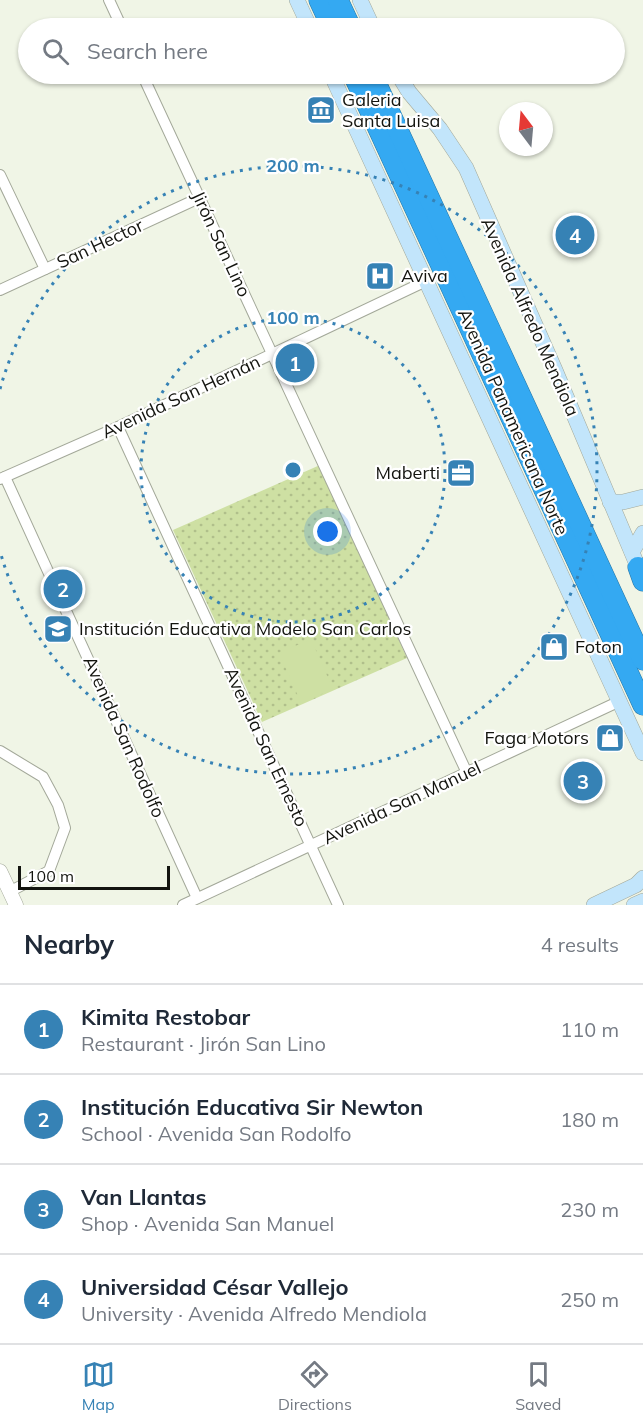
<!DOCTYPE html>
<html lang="en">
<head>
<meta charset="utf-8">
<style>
	:root { --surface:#fff; --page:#f2f2f3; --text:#1f2937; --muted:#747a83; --line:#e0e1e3; --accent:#3682b5 }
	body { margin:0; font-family:Mulish,sans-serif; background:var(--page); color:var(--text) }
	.compass { position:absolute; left:499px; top:102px; width:54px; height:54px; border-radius:50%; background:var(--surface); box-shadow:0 2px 4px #0004; rotate:344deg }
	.scale { position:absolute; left:18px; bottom:15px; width:152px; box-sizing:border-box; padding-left:6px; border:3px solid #13140f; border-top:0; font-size:16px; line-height:21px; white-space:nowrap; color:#13140f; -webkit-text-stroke:4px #fff; paint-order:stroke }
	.you { position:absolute; left:328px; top:532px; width:21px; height:21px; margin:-15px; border:4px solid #fff; border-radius:50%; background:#1a73e8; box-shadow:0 0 0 9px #1a73e833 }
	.badge { display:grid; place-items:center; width:39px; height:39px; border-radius:50%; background:var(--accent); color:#fff; font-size:20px; font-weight:700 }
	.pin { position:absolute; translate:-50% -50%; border:3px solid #fff; box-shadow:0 2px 6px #0006 }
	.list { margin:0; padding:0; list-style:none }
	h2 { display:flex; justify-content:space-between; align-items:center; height:78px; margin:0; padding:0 24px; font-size:26px }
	h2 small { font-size:20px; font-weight:400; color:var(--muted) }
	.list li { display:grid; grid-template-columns:39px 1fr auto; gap:18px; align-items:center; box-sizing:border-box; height:90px; padding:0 24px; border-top:2px solid var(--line) }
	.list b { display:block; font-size:22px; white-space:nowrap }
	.list p { margin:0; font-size:20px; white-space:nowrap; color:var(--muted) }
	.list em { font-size:20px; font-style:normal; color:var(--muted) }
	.icon { flex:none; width:33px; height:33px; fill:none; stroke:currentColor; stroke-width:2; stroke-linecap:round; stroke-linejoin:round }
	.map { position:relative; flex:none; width:643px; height:905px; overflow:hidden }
	.search { position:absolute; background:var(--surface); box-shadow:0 2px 4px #0004; left:18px; right:18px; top:18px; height:66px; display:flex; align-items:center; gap:15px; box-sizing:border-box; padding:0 21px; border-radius:33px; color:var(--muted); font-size:22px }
	.sheet { height:438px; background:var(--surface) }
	nav { display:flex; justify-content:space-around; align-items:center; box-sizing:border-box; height:84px; border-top:2px solid var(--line); background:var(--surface); font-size:16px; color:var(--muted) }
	nav a { display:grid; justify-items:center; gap:3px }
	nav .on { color:var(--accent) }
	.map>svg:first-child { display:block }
	.park { fill:url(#park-dots) }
	.pitch { fill:#cee0a3 }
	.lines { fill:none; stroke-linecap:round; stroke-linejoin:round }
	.minor-casing { stroke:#a3a899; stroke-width:12 }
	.tertiary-casing { stroke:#a3a899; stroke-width:15 }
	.secondary-casing { stroke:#a3a899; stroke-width:16 }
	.motorway-casing { stroke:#2875a3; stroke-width:21 }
	.minor { stroke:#fff; stroke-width:10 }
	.tertiary { stroke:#fff; stroke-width:14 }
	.secondary { stroke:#c2e5fb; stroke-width:15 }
	.motorway { stroke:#34a9f2; stroke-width:20 }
	.ring { fill:none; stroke:#3682b5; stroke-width:3; stroke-dasharray:3 6 }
	.labels { text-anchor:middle; stroke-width:4.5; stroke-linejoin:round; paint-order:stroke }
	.poi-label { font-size:18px; fill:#13140f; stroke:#fff; text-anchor:start }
	.street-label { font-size:18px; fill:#13140f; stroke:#fff }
	.centre { fill:#3682b5; stroke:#fff; stroke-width:3 }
	.ring-label { font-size:18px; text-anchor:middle; font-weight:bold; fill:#3682b5; stroke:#fff; stroke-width:4.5; stroke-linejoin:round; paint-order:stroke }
</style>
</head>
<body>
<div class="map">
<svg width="643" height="905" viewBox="0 0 643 905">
	<defs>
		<pattern id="park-dots" width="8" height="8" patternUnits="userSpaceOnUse" patternTransform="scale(1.5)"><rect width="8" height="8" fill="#cee0a3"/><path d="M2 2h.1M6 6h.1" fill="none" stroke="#b0bf8b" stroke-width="1.8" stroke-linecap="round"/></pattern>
	</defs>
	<rect width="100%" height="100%" fill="#f0f5e6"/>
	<polygon class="park" points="320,465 407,658 262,722 173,530"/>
	<polygon class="pitch" points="311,639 333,689 301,703 279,653"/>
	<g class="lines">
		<g class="minor-casing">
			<g id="minor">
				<polyline points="109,0 122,28"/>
				<polyline points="142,74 467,773"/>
				<polyline points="0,175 45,269"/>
				<polyline points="0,290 199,198"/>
				<polyline points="118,427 338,905"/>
				<polyline points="5,477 197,898"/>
				<polyline points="0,479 118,427 426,281"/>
				<polyline points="0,751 43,777 58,805 65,828 49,871 9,892"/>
				<polyline points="183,905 620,701"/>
			</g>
		</g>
		<g class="tertiary-casing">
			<polyline id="tertiary" points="0,871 16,905"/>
		</g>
		<g class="secondary-casing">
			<g id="secondary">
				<polyline points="297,0 310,28"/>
				<polyline points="360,0 373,28"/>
				<polyline points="331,74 643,753"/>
				<polyline points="398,74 409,92 440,129 466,168 555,370 638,567"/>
				<polyline points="610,502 623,502 643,497"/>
				<polyline points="632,552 643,533"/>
				<polyline points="594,905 636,885 643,878"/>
				<polyline points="634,905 643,901"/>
			</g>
		</g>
		<g class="motorway-casing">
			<g id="motorway">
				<polyline points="319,0 332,28"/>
				<polyline points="338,0 351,28"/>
				<polyline points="353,74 643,705"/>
				<polyline points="372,74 643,660"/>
				<polyline points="638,567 643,581"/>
			</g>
		</g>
		<use href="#minor" class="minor"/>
		<use href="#tertiary" class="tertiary"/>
		<use href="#secondary" class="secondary"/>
		<use href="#motorway" class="motorway"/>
	</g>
	<g class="ring">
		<circle cx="293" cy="470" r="152"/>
		<path d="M0 389A304 304 0 1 1 0 551"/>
	</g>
	<defs>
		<g id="museum-square" transform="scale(1.5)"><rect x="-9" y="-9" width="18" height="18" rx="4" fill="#3682b5" stroke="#fff"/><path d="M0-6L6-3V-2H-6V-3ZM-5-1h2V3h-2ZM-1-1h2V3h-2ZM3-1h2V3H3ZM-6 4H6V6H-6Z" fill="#fff"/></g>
		<g id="hospital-square" transform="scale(1.5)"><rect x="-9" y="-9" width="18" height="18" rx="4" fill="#3682b5" stroke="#fff"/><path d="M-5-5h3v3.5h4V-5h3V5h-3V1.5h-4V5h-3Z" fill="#fff"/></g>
		<g id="office-square" transform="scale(1.5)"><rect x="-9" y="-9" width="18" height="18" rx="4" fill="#3682b5" stroke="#fff"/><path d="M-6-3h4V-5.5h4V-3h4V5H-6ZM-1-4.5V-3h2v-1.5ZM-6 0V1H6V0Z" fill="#fff"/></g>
		<g id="school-square" transform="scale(1.5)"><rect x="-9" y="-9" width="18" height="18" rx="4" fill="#3682b5" stroke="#fff"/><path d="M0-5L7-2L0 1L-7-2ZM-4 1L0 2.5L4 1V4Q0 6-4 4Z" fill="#fff"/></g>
		<g id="shop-square" transform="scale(1.5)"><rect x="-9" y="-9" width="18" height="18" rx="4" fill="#3682b5" stroke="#fff"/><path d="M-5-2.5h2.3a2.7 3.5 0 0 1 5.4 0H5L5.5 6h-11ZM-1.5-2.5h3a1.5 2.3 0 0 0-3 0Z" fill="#fff"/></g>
	</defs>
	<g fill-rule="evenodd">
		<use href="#museum-square" x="321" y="110"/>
		<use href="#hospital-square" x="380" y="276"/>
		<use href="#office-square" x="461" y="473"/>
		<use href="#school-square" x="58" y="629"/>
		<use href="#shop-square" x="554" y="647"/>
		<use href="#shop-square" x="610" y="738"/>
	</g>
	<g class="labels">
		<g class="poi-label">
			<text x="342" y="106">Galeria<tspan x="342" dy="21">Santa Luisa</tspan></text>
			<text x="401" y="282">Aviva</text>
			<text x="440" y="479" text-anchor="end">Maberti</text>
			<text x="79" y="635">Institución Educativa Modelo San Carlos</text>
			<text x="575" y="653">Foton</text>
			<text x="589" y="744" text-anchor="end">Faga Motors</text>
		</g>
		<g class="street-label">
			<text transform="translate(100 244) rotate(-25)" y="6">San Hector</text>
			<text transform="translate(221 244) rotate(65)" y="6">Jirón San Lino</text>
			<text transform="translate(530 317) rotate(66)" y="6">Avenida Alfredo Mendiola</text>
			<text transform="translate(181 397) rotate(-25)" y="6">Avenida San Hernán</text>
			<text transform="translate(513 422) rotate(66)" y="6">Avenida Panamericana Norte</text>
			<text transform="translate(124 737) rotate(66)" y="6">Avenida San Rodolfo</text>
			<text transform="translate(266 747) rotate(65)" y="6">Avenida San Ernesto</text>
			<text transform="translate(402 803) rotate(-25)" y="6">Avenida San Manuel</text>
		</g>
	</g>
	<circle cx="293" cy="470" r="9" class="centre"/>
	<g class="ring-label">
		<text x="293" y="172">200 m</text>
		<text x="293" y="324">100 m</text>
	</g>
</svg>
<svg class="compass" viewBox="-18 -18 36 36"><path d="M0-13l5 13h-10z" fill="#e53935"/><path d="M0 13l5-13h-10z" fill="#747a83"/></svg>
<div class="scale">100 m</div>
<div class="you"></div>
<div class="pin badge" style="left:295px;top:363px">1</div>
<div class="pin badge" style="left:63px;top:589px">2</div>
<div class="pin badge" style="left:583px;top:781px">3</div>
<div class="pin badge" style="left:575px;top:235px">4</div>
<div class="search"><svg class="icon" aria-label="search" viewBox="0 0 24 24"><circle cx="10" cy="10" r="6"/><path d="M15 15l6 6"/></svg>Search here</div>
</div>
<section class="sheet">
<h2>Nearby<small>4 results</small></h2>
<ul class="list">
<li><span class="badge">1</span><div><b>Kimita Restobar</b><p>Restaurant · Jirón San Lino</p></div><em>110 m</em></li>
<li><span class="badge">2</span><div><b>Institución Educativa Sir Newton</b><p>School · Avenida San Rodolfo</p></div><em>180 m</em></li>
<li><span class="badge">3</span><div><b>Van Llantas</b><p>Shop · Avenida San Manuel</p></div><em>230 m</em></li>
<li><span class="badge">4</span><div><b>Universidad César Vallejo</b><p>University · Avenida Alfredo Mendiola</p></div><em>250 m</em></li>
</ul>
</section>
<nav>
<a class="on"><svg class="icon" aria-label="map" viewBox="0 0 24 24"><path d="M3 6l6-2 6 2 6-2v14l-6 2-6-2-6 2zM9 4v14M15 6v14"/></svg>Map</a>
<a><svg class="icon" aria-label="directions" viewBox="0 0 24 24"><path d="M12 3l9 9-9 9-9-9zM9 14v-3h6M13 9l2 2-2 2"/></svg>Directions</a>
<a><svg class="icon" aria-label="saved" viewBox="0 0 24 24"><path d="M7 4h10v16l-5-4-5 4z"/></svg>Saved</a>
</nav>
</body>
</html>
